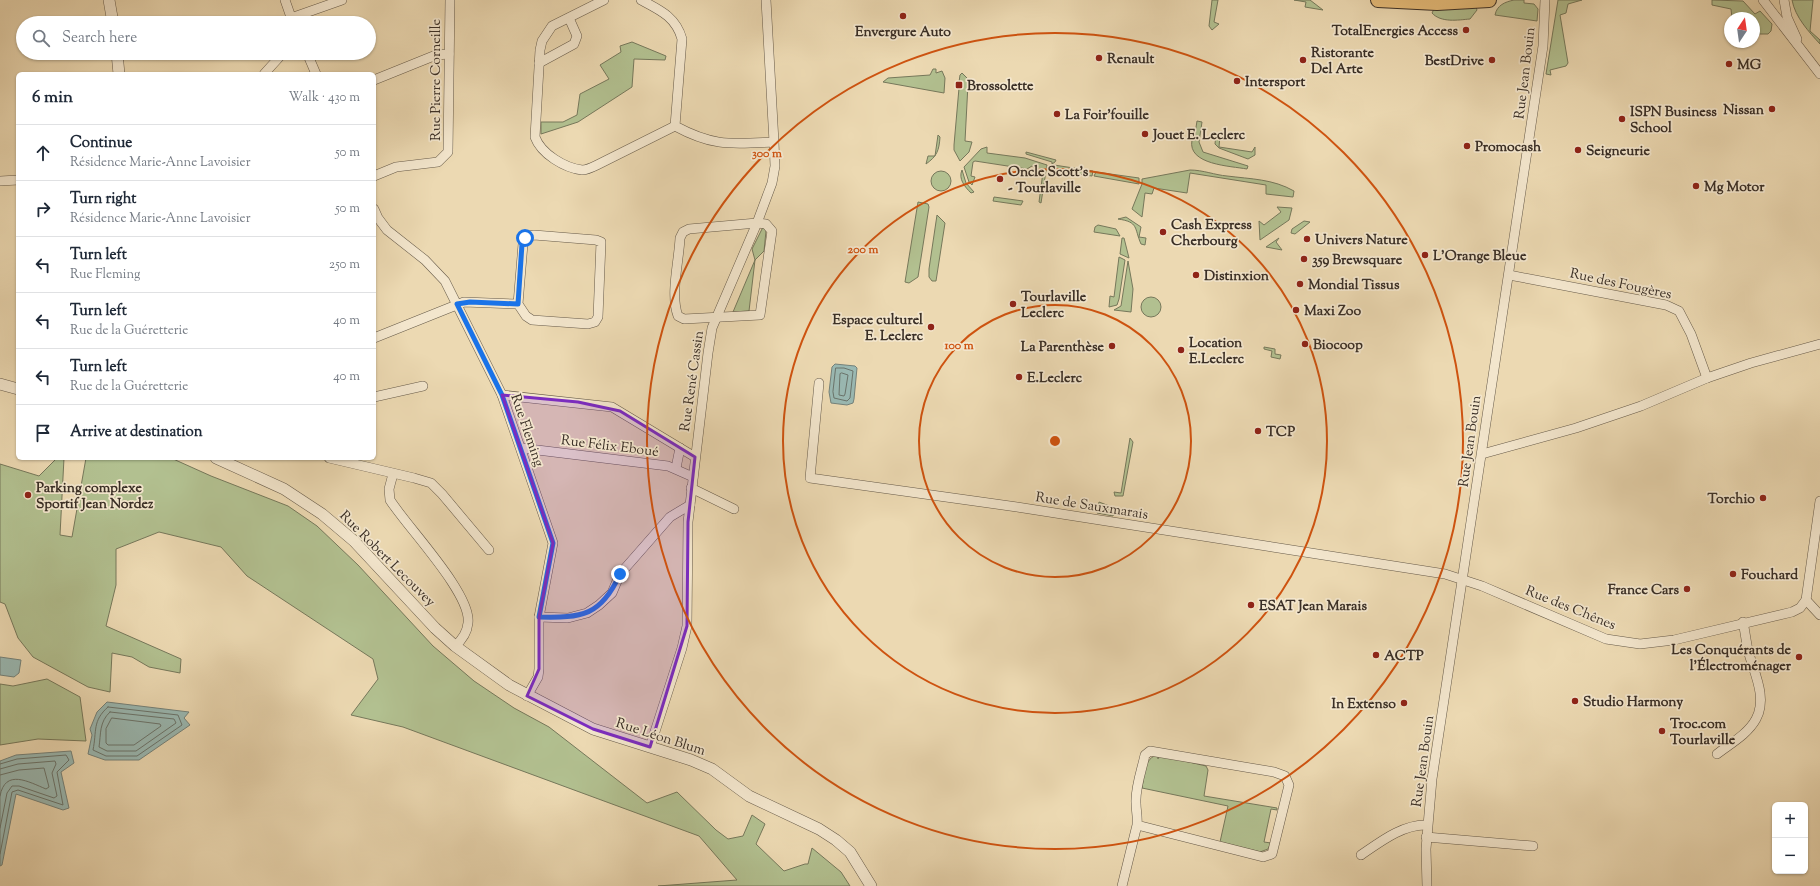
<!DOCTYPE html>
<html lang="en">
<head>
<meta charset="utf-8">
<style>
	:root { --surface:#fff; --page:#f6f6f7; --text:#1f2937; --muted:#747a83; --line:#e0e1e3 }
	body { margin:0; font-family:"Sorts Mill Goudy",serif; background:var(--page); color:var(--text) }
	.controls { position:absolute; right:12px; bottom:12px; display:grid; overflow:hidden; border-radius:6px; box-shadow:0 1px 3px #0004 }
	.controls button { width:36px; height:36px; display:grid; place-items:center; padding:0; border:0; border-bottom:1px solid var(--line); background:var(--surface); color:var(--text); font:20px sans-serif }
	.compass { position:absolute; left:1724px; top:12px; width:36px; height:36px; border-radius:50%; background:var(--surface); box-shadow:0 1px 3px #0004; rotate:13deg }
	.stop { position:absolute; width:12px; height:12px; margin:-9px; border:3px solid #1a73e8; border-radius:50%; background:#fff }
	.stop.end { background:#1a73e8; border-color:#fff; box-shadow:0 1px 4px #0008 }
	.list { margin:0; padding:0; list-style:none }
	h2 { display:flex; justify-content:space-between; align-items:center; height:52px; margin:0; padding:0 16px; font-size:17px }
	h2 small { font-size:13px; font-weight:400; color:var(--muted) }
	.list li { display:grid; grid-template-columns:26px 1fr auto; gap:12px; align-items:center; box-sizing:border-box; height:56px; padding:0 16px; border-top:1px solid var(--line) }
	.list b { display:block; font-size:15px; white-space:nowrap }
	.list p { margin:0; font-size:13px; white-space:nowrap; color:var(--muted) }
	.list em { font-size:13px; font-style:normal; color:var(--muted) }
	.icon { flex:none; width:22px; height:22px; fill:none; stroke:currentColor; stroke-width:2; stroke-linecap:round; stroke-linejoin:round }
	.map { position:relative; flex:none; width:1820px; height:886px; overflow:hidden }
	.search { position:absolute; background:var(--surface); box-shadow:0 1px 3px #0004; left:16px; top:16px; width:360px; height:44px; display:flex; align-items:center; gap:10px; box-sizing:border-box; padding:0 14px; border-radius:22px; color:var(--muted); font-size:15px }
	.panel { position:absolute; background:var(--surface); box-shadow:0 1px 3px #0004; left:16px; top:72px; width:360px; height:388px; border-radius:6px }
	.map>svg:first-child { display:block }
	.green { fill:#b2c090; stroke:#76785b }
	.water { fill:#9ab9b3; stroke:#74827b }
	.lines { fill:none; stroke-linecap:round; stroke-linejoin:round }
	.shore { stroke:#6a746c; stroke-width:1 }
	.minor-casing { stroke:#665a49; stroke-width:10 }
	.tertiary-casing { stroke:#665a49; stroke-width:12 }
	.primary-casing { stroke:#3a2f26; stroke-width:16 }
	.minor { stroke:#f3e6cd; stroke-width:9 }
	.tertiary { stroke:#f3e6cd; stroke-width:11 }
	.primary { stroke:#e6bc79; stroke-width:14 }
	.route { stroke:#1a73e8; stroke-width:5 }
	.marked { fill:#7b2cbf; fill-opacity:0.2; stroke:#7b2cbf; stroke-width:3; stroke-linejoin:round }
	.ring { fill:none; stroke:#ce5310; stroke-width:2 }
	.poi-dot { fill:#8f2418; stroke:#f3e6cd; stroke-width:1.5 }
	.labels { text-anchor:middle; stroke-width:3.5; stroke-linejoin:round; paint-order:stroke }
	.poi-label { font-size:14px; font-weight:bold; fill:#3a2f26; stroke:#f3e6cd; text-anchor:start }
	.street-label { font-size:14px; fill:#3a2f26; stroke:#f3e6cd }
	.centre { fill:#ce5310; stroke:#f3e6cd; stroke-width:2 }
	.ring-label { font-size:12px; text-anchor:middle; font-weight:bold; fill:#ce5310; stroke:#f3e6cd; stroke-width:3.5; stroke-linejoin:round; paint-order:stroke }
</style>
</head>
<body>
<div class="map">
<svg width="1820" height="886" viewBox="0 0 1820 886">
	<rect width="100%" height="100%" fill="#ecd9b2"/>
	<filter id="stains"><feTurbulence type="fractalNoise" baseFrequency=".005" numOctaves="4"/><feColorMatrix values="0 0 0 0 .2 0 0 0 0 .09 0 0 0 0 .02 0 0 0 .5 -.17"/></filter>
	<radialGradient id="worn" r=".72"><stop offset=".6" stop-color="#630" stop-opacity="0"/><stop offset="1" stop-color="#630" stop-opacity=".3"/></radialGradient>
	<g class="green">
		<polygon points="1212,0 1218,0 1214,22 1219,24 1212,30 1209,26"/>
		<polygon points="1294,0 1310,0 1323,10 1305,7 1306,2"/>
		<path d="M1514,0H1524V3L1534,4L1538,9L1537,21L1495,15C1497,5 1505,2 1514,0Z"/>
		<polygon points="1558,0 1582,0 1568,4 1566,13 1560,15 1568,63 1566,66 1550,70 1551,75 1546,74"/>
		<polygon points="1712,0 1743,1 1755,14 1760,11 1772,24 1771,31 1768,34 1754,34 1754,18 1732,18 1731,9 1712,5"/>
		<path d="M1792,0H1813L1810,31L1820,40V44C1809,32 1795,17 1792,0Z"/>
		<path d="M1476,7L1477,10L1470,19C1458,20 1441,23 1432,13L1434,9Z"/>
		<polygon points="632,42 666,56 665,60 634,59 632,87 578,122 541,134 541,122 563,122 577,115 580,94 609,79 600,65 621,52 620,46"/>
		<polygon points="933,69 936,69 936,73 942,71 945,78 944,93 883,82 888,78 930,75"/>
		<polygon points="962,73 972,83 968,84 965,141 972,142 969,152 960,161 954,150 954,145 959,88 961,88 962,83 959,82 960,75"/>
		<path d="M1197,121L1202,122L1199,142L1203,152L1248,166L1247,169C1231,166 1187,165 1192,140H1194Z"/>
		<polygon points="1216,133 1220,136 1219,147 1252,152 1255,147 1255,155 1248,159 1219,148 1215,144"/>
		<path d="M938,135L940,137C939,151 937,156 926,164L928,156H935Z"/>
		<polygon points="987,147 987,153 1025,158 1047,165 1041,203 1039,202 1043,172 1032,166 1027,169 975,161 973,162 971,176 975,177 972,185 969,182 964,167 981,149"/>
		<polygon points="1026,152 1056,160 1055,162 1052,164 1052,162 1026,154"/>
		<polygon points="1054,165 1093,171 1092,176 1050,170 1052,166"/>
		<path d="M962,170L966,183L974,192L971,193C965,187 958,179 962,170Z"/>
		<path d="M1190,170C1203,170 1215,175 1227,176C1251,179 1273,179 1294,191L1293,197L1266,194V185L1190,173L1187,193L1154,188L1152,194L1145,193L1142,217L1132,209L1142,184V179Z"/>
		<circle cx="941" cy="181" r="10"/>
		<polygon points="1096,172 1139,178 1139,184 1094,176"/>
		<polygon points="994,197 1023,201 1021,205 993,201"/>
		<polygon points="918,202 928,204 929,207 918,277 909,283 905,282"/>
		<polygon points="1277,207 1292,208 1289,220 1260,240 1259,221 1264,225 1281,212"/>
		<polygon points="937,215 945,223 936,281 932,281 929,277 929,269"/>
		<path d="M1126,217L1141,227L1139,237L1146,238L1145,245L1141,244C1134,228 1139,222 1118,219Z"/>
		<polygon points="1304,221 1310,222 1295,234 1291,233 1292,229"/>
		<polygon points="1098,225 1116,229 1120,236 1094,232 1095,227"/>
		<polygon points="763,227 766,231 764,251 755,260 749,311 733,312 755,260 752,249"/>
		<polygon points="1122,238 1124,238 1129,258 1120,254"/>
		<polygon points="1279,238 1276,242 1282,250 1266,247"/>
		<polygon points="1119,257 1125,260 1119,299 1117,305 1109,307 1110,296 1114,297"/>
		<polygon points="1128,261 1133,289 1131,312 1114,310 1121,306"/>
		<circle cx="1151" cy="307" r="10"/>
		<polygon points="1264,347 1275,349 1275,354 1281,355 1280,359 1271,357 1272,351 1264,349"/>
		<polygon points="1130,438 1133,442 1123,496 1115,496 1114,492 1121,493"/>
		<polygon points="57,458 64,458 60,535 72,537 86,458 171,458 211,476 288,506 317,526 358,565 433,646 474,681 514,708 549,727 647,803 677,792 716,830 728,839 743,836 752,815 765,824 756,844 784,871 805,864 808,864 812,848 841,872 850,886 658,886 737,880 699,836 403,727 351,715 378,679 373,659 247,576 221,547 159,532 116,549 116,585 106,626 181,659 180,673 149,667 132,657 112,653 110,692 88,687 33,657 18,638 5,604 0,602 0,464 39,476"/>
		<polygon points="1099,502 1112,507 1115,512 1113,516 1097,513"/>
		<polygon points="47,679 80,697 86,741 38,739 0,745 0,684 13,686"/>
		<path d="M1158,755V759L1159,755L1206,766L1208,770L1204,796L1277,808V810L1271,809L1264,842L1271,843L1268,849L1260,852L1220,842L1228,806L1142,788C1144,776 1144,757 1158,755Z"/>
	</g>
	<g class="water">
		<polygon points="835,364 855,366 857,368 854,399 853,403 847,405 831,403 829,392 832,367"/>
		<polygon points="0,657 21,660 19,673 14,677 0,675"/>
		<polygon points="107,702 189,712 184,718 190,725 139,760 105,760 88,754 92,735 90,729 97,712"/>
		<polygon points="71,751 74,763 61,772 69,808 63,810 16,794 2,865 0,866 0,761 16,755"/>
	</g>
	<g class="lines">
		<g class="shore">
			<polygon points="836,368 844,368 853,371 850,398 847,401 834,398 833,392"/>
			<polygon points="842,373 848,375 845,394 844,396 839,395 840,374"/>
			<path d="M108,707L178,715L182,725L137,756H106L93,750C97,731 92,721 108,707Z"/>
			<path d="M110,712L174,719L176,723L136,751H107L99,747C101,734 99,722 110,712Z"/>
			<polygon points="112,718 160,724 161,726 134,745 108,745 106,743 106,729"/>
			<polyline points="0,764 17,759 66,755 69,760 57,772 63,805 18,790 12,792 0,854"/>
			<polyline points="0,769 18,764 55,761 56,764 52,773 57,796 54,798 19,786 12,786 7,793 0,828"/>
			<path d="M0,775L19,770L44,768L49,787L46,789C29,782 5,768 0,796"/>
		</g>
		<g class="minor-casing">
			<g id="minor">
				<polyline points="285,0 293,23"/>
				<path d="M604,0L552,26L542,41L540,50L535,137C541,154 565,168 582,170C587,170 593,167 597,165L675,126"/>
				<path d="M641,0C660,10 676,17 682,39L675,126C714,147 731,144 774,142"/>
				<polyline points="1763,0 1820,74"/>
				<polyline points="1784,0 1787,17 1797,39"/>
				<polyline points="291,18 342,0"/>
				<polyline points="307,53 316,74"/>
				<polyline points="539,63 574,44 577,36 569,18"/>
				<polyline points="264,74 283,53"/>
				<polyline points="374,80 436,55 449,54"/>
				<polyline points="374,176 396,167 438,162 448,152 450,0"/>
				<polyline points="0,181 18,180"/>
				<polyline points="374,209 378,218 387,230 425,260 445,281 502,395 553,543 539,617 539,669 538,677 527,696"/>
				<path d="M757,223L766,224L772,231L760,315L684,319L678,316C670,295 679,261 680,238L683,232L689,229Z"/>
				<polyline points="1509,275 1666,305 1679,311 1691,334 1707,378"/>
				<polyline points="374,338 464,302 518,304 523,244 527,236 534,235 596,240 601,242 598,317 595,322 588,324 532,320 526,316 518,304"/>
				<polyline points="819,383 810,478 1017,507 1445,574 1482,586 1606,639 1640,644 1674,640 1792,612 1800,608 1806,600 1820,501"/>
				<polyline points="502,395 612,407 695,457"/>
				<polyline points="374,397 423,386"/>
				<polyline points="521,448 668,466 693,477"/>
				<polyline points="1482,454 1576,428 1641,406 1707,378 1751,363 1820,344"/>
				<polyline points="329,458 414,478 431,483 442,494 489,550"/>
				<polyline points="676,468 680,448"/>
				<path d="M393,474L389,489L390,500C407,527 472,594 468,623C467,633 462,640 455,646"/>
				<polyline points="691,488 734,509"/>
				<polyline points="1806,600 1820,615"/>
				<polyline points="539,617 568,618 587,613 599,605 612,593 620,574 670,517 690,505"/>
				<polyline points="650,747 682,648 687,626 688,522 708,353 712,328 757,223 772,183 775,166 774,142 766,0"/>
				<path d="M1717,754C1730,744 1748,734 1756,719C1768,697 1753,671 1748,650C1746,641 1745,631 1743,622"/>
				<polyline points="1426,837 1533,846"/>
				<path d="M1361,855C1380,842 1403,824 1427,825"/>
				<path d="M1122,886L1137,825C1138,817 1136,811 1136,803C1135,788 1142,769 1145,755L1150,751L1274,772L1285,776L1289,785L1272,854L1263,857L1137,825"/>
				<polyline points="1427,886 1426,849 1432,779 1543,46 1545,0"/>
			</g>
		</g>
		<g class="tertiary-casing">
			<g id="tertiary">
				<polyline points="109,0 113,23"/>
				<polyline points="117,53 119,74"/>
				<polyline points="0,384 18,389"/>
				<polyline points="216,458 284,489 322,514 354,541 435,628 455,646 509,685 593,729 691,760 712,769 749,796 819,829 836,840 850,852 871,886"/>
			</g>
		</g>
		<g class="primary-casing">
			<polyline id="primary" points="1378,0 1437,3 1489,0"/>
		</g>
		<use href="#minor" class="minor"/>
		<use href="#tertiary" class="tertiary"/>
		<use href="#primary" class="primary"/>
	</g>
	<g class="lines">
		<path class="route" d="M525,238L522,244L518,304L470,302L457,304L502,395L553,543L539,617C582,618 601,616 620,574"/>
	</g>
	<path class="marked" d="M502,395L578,402L620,411L695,457L688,522L687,626L650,747L593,729L527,696L539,669V617L553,543Z"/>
	<g class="ring">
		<circle cx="1055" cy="441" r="136"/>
		<circle cx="1055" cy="441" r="272"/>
		<circle cx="1055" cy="441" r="408"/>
	</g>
	<g class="poi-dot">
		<circle cx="903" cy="16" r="4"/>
		<circle cx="1466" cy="30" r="4"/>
		<circle cx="1099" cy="58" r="4"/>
		<circle cx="1303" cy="60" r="4"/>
		<circle cx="1492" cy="60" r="4"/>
		<circle cx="1729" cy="64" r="4"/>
		<circle cx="1237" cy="81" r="4"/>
		<rect x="955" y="81" width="8" height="8" rx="2"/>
		<circle cx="1772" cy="109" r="4"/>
		<circle cx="1057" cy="114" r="4"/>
		<circle cx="1622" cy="119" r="4"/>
		<circle cx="1145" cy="134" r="4"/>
		<circle cx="1467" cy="146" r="4"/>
		<circle cx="1578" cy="150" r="4"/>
		<circle cx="1000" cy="179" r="4"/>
		<circle cx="1696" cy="186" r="4"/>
		<circle cx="1163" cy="232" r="4"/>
		<circle cx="1307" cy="239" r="4"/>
		<circle cx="1425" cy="255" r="4"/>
		<circle cx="1304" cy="259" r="4"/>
		<circle cx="1196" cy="275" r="4"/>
		<circle cx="1300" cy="284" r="4"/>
		<circle cx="1013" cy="304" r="4"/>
		<circle cx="1296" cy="310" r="4"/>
		<circle cx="931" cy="327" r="4"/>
		<circle cx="1305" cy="344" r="4"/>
		<circle cx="1112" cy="346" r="4"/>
		<circle cx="1181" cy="350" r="4"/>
		<circle cx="1019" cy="377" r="4"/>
		<circle cx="1258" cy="431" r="4"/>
		<circle cx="28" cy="495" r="4"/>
		<circle cx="1763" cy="498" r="4"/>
		<circle cx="1733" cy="574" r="4"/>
		<circle cx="1687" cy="589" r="4"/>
		<circle cx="1251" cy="605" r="4"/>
		<circle cx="1376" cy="655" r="4"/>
		<circle cx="1799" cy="657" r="4"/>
		<circle cx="1575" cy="701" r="4"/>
		<circle cx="1404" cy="703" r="4"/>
		<circle cx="1662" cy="731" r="4"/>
	</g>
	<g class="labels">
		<g class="poi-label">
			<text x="1458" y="35" text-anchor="end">TotalEnergies Access</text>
			<text x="903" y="36" text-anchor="middle">Envergure Auto</text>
			<text x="1311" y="57">Ristorante<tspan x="1311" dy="16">Del Arte</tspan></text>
			<text x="1107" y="63">Renault</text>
			<text x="1484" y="65" text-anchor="end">BestDrive</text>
			<text x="1737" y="69">MG</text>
			<text x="1245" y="86">Intersport</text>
			<text x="967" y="90">Brossolette</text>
			<text x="1764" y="114" text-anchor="end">Nissan</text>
			<text x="1630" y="116">ISPN Business<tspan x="1630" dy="16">School</tspan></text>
			<text x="1065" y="119">La Foir'fouille</text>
			<text x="1153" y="139">Jouet E. Leclerc</text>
			<text x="1475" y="151">Promocash</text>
			<text x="1586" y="155">Seigneurie</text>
			<text x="1008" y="176">Oncle Scott's<tspan x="1008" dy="16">- Tourlaville</tspan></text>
			<text x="1704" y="191">Mg Motor</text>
			<text x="1171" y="229">Cash Express<tspan x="1171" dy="16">Cherbourg</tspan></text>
			<text x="1315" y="244">Univers Nature</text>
			<text x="1433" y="260">L'Orange Bleue</text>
			<text x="1312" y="264">359 Brewsquare</text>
			<text x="1204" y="280">Distinxion</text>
			<text x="1308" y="289">Mondial Tissus</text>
			<text x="1021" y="301">Tourlaville<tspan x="1021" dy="16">Leclerc</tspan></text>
			<text x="1304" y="315">Maxi Zoo</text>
			<text x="923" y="324" text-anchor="end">Espace culturel<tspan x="923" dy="16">E. Leclerc</tspan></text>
			<text x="1189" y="347">Location<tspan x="1189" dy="16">E.Leclerc</tspan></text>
			<text x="1313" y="349">Biocoop</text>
			<text x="1104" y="351" text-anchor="end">La Parenthèse</text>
			<text x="1027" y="382">E.Leclerc</text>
			<text x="1266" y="436">TCP</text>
			<text x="36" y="492">Parking complexe<tspan x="36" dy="16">Sportif Jean Nordez</tspan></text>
			<text x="1755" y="503" text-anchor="end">Torchio</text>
			<text x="1741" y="579">Fouchard</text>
			<text x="1679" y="594" text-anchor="end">France Cars</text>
			<text x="1259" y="610">ESAT Jean Marais</text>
			<text x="1791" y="654" text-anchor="end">Les Conquérants de<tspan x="1791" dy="16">l’Électroménager</tspan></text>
			<text x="1384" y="660">ACTP</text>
			<text x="1583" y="706">Studio Harmony</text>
			<text x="1396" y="708" text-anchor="end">In Extenso</text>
			<text x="1670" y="728">Troc.com<tspan x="1670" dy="16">Tourlaville</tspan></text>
		</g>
		<g class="street-label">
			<text transform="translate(1524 73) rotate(-83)" y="5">Rue Jean Bouin</text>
			<text transform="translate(435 80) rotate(-90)" y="5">Rue Pierre Corneille</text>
			<text transform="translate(1621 283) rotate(12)" y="5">Rue des Fougères</text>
			<text transform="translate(691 381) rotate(-82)" y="5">Rue René Cassin</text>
			<text transform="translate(528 430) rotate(71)" y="5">Rue Fleming</text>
			<text transform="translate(1469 441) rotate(-82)" y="5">Rue Jean Bouin</text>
			<text transform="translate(610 445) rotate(7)" y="5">Rue Félix Eboué</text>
			<text transform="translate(1092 505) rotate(9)" y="5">Rue de Sauxmarais</text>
			<text transform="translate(388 558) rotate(45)" y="5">Rue Robert Lecouvey</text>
			<text transform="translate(1571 607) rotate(22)" y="5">Rue des Chênes</text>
			<text transform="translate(661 736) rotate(18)" y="5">Rue Léon Blum</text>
			<text transform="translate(1422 761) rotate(-82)" y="5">Rue Jean Bouin</text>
		</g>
	</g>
	<circle cx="1055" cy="441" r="6" class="centre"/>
	<g class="ring-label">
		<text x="767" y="157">300 m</text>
		<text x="863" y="253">200 m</text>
		<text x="959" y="349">100 m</text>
	</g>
	<rect width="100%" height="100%" filter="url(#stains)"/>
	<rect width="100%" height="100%" fill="url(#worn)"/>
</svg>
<div class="controls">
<button>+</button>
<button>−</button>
</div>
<svg class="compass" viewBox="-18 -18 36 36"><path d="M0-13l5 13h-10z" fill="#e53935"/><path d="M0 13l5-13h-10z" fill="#747a83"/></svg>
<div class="stop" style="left:525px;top:238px"></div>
<div class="stop end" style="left:620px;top:574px"></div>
<div class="search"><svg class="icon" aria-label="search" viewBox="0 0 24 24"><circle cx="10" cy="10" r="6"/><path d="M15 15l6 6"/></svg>Search here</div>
<section class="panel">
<h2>6 min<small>Walk · 430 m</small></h2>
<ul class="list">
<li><svg class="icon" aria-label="ahead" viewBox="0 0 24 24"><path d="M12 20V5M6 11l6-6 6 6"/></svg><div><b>Continue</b><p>Résidence Marie-Anne Lavoisier</p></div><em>50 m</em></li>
<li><svg class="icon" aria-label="right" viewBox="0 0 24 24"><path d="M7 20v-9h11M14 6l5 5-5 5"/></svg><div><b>Turn right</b><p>Résidence Marie-Anne Lavoisier</p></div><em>50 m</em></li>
<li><svg class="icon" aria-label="left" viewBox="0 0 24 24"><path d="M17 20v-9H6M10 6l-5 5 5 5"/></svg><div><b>Turn left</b><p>Rue Fleming</p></div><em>250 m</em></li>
<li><svg class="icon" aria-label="left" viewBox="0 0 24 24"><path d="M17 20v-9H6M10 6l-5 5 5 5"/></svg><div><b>Turn left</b><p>Rue de la Guéretterie</p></div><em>40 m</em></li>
<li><svg class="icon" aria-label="left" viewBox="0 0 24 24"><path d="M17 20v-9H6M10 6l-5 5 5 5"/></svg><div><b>Turn left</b><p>Rue de la Guéretterie</p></div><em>40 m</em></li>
<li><svg class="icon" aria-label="arrive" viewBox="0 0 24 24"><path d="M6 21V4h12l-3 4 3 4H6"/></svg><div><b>Arrive at destination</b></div></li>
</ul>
</section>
</div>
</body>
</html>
